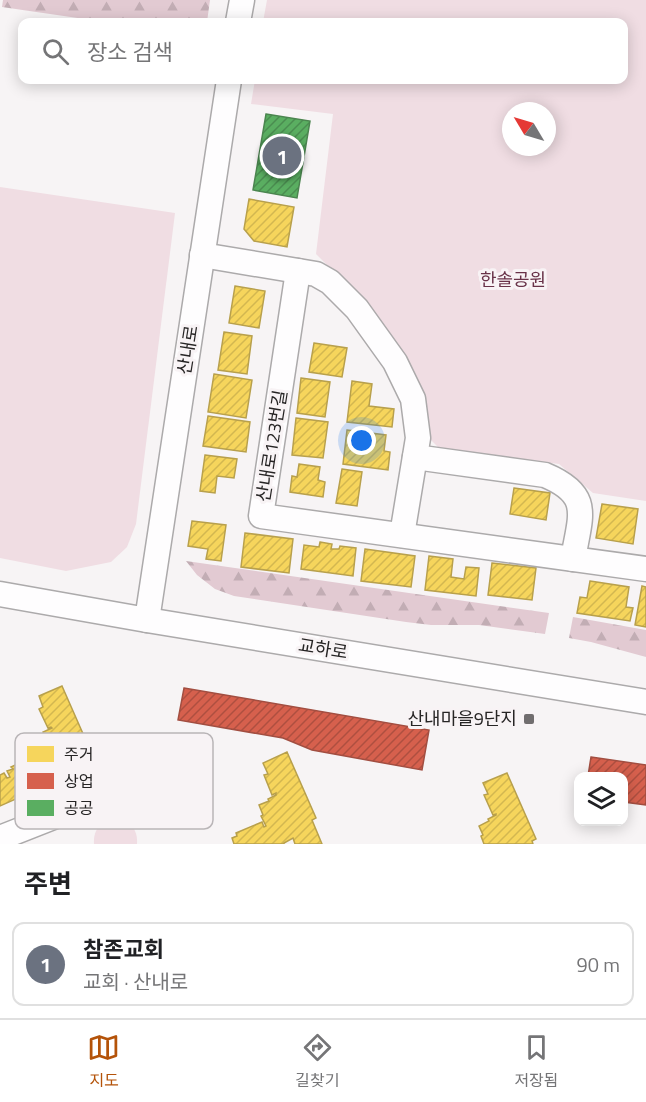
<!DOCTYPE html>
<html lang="ko">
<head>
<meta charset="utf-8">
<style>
	:root { --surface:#fff; --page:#f2f2f2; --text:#202124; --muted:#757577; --line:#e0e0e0; --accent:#b45309 }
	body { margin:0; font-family:"Titillium Web","Noto Sans KR",sans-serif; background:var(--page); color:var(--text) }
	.controls { position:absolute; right:18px; bottom:18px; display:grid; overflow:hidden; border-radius:12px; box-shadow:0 3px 15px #0003 }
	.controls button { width:54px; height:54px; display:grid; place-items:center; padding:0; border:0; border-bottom:2px solid var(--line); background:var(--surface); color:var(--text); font:30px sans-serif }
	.compass { position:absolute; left:502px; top:102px; width:54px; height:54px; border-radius:50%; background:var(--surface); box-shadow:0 3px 15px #0003; rotate:308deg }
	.you { position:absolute; left:362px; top:441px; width:21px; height:21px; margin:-15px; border:4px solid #fff; border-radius:50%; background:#1a73e8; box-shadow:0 0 0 9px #1a73e833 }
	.badge { display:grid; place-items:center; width:39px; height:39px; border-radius:50%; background:var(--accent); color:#fff; font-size:20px; font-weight:700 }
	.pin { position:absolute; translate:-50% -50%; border:3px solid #fff; box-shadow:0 2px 6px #0006 }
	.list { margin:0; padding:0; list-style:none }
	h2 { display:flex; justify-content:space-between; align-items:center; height:78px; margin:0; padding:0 24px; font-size:26px }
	h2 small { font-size:20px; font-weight:400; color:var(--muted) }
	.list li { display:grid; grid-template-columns:39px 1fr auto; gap:18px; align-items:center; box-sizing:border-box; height:84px; margin:0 12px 12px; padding:0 12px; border:2px solid var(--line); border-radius:12px }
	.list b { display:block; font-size:22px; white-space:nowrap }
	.list p { margin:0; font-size:20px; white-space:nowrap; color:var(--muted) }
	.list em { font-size:20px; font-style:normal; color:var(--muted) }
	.icon { flex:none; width:33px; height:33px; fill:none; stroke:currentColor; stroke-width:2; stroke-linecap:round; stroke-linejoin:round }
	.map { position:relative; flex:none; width:646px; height:844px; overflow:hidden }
	.search { position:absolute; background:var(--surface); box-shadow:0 3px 15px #0003; left:18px; right:18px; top:18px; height:66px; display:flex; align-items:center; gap:15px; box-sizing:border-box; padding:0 21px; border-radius:12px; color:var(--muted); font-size:22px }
	.sheet { height:174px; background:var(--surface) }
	nav { display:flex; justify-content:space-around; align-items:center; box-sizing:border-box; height:84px; border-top:2px solid var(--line); background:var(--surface); font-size:16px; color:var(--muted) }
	nav a { display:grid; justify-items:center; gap:3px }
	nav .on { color:var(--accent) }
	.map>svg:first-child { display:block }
	.green { fill:#f0dde3; fill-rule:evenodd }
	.forest { fill:url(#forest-firs) }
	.homes { fill:url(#homes-hatch); stroke:#b8a04c; stroke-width:1.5 }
	.shops { fill:url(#shops-hatch); stroke:#a24e41; stroke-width:1.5 }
	.public { fill:url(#public-hatch); stroke:#4b854f; stroke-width:1.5 }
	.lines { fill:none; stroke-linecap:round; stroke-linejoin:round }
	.street-casing { stroke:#acaaab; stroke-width:27 }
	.street { stroke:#fefdfe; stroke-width:24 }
	.poi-dot { fill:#706d6e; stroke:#f8f3f5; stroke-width:2 }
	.labels { text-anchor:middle; stroke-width:6; stroke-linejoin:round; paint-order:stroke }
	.park-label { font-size:18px; fill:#693349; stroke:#f8f3f5 }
	.street-label { font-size:18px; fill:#272525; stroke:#f8f3f5 }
	.poi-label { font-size:18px; fill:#272525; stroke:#f8f3f5; text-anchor:end }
	.key { fill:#f8f3f5; stroke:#b9b5b7; stroke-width:1.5 }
	.key-label { font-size:16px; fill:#272525 }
</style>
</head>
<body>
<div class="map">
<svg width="646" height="844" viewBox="0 0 646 844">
	<defs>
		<pattern id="forest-firs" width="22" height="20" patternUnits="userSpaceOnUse" patternTransform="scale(1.5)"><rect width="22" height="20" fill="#e2cad2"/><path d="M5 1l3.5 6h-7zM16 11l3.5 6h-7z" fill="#c2adb4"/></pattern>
		<pattern id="homes-hatch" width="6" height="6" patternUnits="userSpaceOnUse" patternTransform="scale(1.5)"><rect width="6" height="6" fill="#f6d55c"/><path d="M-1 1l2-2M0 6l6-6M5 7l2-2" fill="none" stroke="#d3b750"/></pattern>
		<pattern id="shops-hatch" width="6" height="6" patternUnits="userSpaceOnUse" patternTransform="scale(1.5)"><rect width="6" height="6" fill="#d6604d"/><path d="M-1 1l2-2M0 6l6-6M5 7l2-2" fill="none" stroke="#ae4f40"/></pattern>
		<pattern id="public-hatch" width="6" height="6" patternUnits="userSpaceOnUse" patternTransform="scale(1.5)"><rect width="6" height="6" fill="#5aae61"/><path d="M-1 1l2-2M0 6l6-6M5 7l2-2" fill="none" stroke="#4a8d50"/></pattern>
	</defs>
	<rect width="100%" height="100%" fill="#f7f4f5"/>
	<g class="green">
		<path d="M267,0H646V501L593,493L559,464L440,449L428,437L366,304L316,254L333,114L251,104L255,80H624V22H263ZM511,111H547V147H511Z"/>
		<polygon points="0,187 175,213 136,524 127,547 111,562 66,571 0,558"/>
		<path d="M116,818C130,821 138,829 137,844H94C93,829 101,821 116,818Z"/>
	</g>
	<g class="forest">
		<polygon points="3,0 210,0 207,22 105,22 2,7"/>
		<polygon points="186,561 549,613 545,634 479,625 431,625 406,622 234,596 215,589 197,575"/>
		<polygon points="573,617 646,630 646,657 591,642 569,638"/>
	</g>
	<g class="homes">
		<polygon points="249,199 294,207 287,247 254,241 244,229"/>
		<polygon points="235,286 265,291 259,328 229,323"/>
		<polygon points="224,332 252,336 247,374 218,370"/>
		<polygon points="314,343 347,348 342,377 309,372"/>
		<polygon points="214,374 252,380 246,418 208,412"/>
		<polygon points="301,378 330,382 325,417 297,413"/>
		<polygon points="352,381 372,384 369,406 394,409 392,427 347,422"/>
		<polygon points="208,416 250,422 246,452 203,446"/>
		<polygon points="296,418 328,422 323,458 292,455"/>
		<polygon points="347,430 386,435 384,451 390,452 388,470 343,464"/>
		<polygon points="205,455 237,459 234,478 217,476 215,493 200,491"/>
		<polygon points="299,464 320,467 318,480 325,482 323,497 290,492 292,476 297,477"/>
		<polygon points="342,469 362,472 357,506 336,503"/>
		<polygon points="514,488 550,493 546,520 510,514"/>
		<polygon points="602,504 638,509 633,544 596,538"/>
		<polygon points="192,521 226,525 221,561 206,559 208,549 188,546"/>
		<polygon points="245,533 293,539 289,573 241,567"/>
		<polygon points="320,542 332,544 331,549 339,549 340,546 356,548 353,576 301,569 304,545 319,547"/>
		<polygon points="365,549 415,556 411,587 361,581"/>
		<polygon points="429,556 453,559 451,577 464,579 466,567 479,568 476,596 425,590"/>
		<polygon points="492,563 536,568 532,600 488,595"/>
		<polygon points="590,581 629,587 626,607 633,608 630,621 577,613 580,597 587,598"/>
		<polygon points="642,586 646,587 646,627 635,625"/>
		<polygon points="62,686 91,752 87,754 97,778 75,787 68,772 59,776 61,779 0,806 0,775 4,773 7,778 10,777 7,771 13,769 11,767 37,755 39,760 41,759 34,739 44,734 43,732 52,728 51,727 48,728 39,709 43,707 39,696"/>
		<polygon points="287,752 316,818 312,820 322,844 295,844 293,838 284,843 284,844 234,844 232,838 237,836 236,833 262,822 264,827 266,826 261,816 263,815 259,805 269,801 268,799 276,795 276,793 272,795 264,775 268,774 263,763"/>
		<polygon points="507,773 536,839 532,841 533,844 484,844 481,836 483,835 479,826 489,821 488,819 496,815 496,814 493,815 484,795 488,794 483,783"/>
	</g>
	<g class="shops">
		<polygon points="184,688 429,730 422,770 312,750 283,738 178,720"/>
		<polygon points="591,757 646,765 646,805 624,802 624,776 588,776"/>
	</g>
	<polygon class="public" points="266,114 310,121 297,198 253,190"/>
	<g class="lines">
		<g class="street-casing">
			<g id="street">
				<polyline points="238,22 242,0"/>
				<polyline points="202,255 316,274 330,282 357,309 395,362 413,399 418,438 402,535"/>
				<polyline points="298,271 261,516 646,569"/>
				<path d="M415,457L545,475C593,495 580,516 573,559"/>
				<polyline points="0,594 147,620 646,702"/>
				<polyline points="147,620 229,80"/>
				<polyline points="0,838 99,799"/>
			</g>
		</g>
		<use href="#street" class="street"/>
	</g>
	<rect class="poi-dot" x="523" y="713" width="12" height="12" rx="3"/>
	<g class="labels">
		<g class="park-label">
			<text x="513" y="286">한솔공원</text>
		</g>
		<g class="street-label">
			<text transform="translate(188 350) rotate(-81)" y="6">산내로</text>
			<text transform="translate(272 446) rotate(-81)" y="6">산내로123번길</text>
			<text transform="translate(323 649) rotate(9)" y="6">교하로</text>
		</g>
		<g class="poi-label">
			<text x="517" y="725">산내마을9단지</text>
		</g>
	</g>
	<rect x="15" y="733" width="198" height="96" rx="9" class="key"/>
	<rect x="27" y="746" width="27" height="16" fill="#f6d55c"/>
	<rect x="27" y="773" width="27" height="16" fill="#d6604d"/>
	<rect x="27" y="800" width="27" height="16" fill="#5aae61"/>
	<g class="key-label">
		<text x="64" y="760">주거</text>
		<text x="64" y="787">상업</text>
		<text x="64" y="814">공공</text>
	</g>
</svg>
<div class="controls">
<button><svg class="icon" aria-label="layers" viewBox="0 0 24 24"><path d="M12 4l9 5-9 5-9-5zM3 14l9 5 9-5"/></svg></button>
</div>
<svg class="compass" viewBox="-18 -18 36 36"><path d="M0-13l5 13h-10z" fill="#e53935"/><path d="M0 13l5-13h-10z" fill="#757577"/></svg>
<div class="you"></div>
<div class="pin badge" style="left:282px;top:156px;background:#6b7280">1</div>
<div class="search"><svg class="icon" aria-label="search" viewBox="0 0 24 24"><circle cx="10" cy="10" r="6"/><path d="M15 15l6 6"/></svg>장소 검색</div>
</div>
<section class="sheet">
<h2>주변<small></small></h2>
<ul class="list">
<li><span class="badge" style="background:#6b7280">1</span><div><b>참존교회</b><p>교회 · 산내로</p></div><em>90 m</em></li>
</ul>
</section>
<nav>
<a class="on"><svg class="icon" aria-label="map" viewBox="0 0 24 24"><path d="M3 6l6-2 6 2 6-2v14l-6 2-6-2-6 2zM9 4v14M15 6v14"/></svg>지도</a>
<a><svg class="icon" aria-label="directions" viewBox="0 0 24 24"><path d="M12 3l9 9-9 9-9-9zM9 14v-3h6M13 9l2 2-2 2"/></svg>길찾기</a>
<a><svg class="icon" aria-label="saved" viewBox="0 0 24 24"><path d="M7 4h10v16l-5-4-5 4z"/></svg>저장됨</a>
</nav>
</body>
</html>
